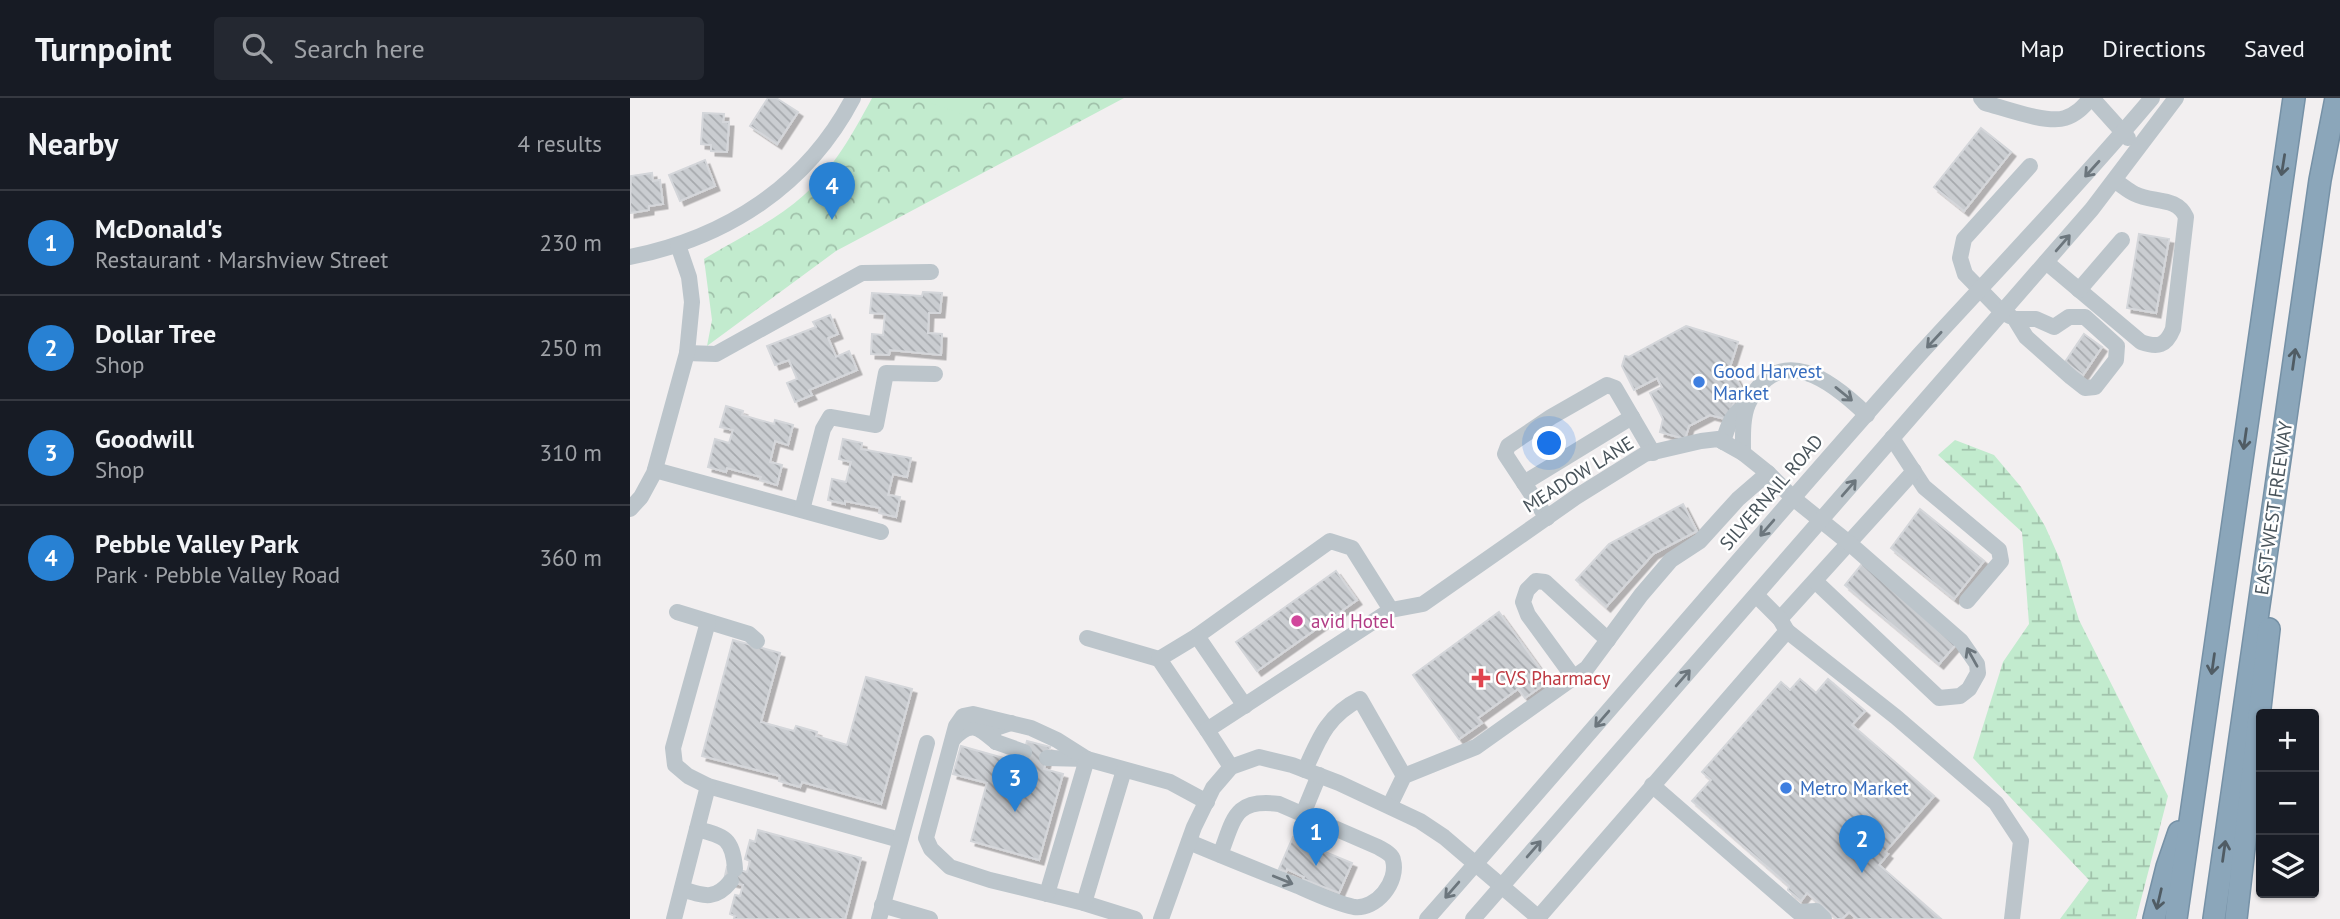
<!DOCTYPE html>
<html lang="en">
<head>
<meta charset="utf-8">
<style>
	:root { --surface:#171b24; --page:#242831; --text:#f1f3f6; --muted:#9ea1a6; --line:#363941; --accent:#2881d3 }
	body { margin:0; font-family:"PT Sans",sans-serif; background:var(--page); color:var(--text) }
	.controls { position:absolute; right:21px; bottom:21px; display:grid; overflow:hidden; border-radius:7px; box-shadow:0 2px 5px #0004 }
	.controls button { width:63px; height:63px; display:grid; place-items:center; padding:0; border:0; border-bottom:2px solid var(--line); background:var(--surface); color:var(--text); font:35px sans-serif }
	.you { position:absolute; left:920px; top:346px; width:24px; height:24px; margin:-18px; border:5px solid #fff; border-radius:50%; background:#1a73e8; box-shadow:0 0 0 10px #1a73e833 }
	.badge { display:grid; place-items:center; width:46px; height:46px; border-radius:50%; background:var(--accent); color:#fff; font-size:23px; font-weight:700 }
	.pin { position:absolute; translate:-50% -58px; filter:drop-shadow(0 2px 4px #0008) }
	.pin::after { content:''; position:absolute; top:37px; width:24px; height:21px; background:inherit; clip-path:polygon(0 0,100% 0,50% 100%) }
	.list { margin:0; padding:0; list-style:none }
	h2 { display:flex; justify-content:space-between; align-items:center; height:91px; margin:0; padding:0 28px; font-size:30px }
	h2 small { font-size:23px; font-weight:400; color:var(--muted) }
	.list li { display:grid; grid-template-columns:46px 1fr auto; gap:21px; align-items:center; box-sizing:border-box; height:105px; padding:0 28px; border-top:2px solid var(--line) }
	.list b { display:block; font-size:26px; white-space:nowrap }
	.list p { margin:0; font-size:23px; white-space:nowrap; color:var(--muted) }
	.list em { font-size:23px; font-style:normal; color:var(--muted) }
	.icon { flex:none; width:38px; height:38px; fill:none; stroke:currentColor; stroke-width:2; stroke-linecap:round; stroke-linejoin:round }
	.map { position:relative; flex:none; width:1710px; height:821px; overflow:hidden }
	header { display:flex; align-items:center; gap:42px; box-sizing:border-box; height:98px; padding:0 35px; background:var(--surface); border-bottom:2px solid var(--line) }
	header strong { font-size:33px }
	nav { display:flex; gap:38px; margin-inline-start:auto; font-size:24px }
	.search { width:490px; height:63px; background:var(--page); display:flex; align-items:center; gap:18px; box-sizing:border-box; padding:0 24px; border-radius:7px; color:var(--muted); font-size:26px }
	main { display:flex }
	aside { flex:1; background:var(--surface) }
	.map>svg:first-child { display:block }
	.forest { fill:url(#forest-crowns) }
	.wetland { fill:url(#wetland-marsh) }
	.pitch { fill:#c2ebce }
	.building { fill:url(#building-back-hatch); stroke:#d4d6da; stroke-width:2; filter:url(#shadow) }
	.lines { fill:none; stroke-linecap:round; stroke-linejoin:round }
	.highway-casing { stroke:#7691a6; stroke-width:24 }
	.minor { stroke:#bcc5cb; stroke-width:16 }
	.highway { stroke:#8ba6ba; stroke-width:21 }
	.oneway { stroke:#505c64 }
	.oneway2 { stroke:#6c767d }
	.shop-dot { fill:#3f7fe0; stroke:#fff; stroke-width:2.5 }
	.hotel-dot { fill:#d1479c; stroke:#fff; stroke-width:2.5 }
	.health-dot { fill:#e0444e; stroke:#fff; stroke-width:2.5 }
	.labels { text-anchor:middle; stroke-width:5; stroke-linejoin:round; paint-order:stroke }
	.shop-label { font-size:19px; fill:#366cbe; stroke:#fff; text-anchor:start }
	.street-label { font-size:19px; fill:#49545b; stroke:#fff }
	.hotel-label { font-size:19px; fill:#b23c85; stroke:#fff; text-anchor:start }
	.health-label { font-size:19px; fill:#be3a42; stroke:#fff; text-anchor:start }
</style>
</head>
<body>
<header>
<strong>Turnpoint</strong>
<div class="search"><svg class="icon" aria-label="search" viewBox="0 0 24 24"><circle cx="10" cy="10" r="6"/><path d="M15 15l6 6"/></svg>Search here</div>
<nav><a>Map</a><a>Directions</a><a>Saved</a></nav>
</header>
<main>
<aside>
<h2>Nearby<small>4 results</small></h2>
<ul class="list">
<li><span class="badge">1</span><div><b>McDonald's</b><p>Restaurant · Marshview Street</p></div><em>230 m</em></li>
<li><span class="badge">2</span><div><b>Dollar Tree</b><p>Shop</p></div><em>250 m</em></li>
<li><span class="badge">3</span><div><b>Goodwill</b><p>Shop</p></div><em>310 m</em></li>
<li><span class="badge">4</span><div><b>Pebble Valley Park</b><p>Park · Pebble Valley Road</p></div><em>360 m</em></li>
</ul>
</aside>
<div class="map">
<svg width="1710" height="821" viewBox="0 0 1710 821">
	<defs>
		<pattern id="forest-crowns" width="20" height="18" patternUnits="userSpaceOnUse" patternTransform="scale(1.75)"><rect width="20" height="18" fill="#c2ebce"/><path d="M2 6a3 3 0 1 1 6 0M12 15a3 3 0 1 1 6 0" fill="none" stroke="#a0c1aa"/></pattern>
		<pattern id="wetland-marsh" width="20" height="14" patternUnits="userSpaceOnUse" patternTransform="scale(1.75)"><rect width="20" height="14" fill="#c2ebce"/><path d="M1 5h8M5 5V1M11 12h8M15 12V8" fill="none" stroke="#a0c1aa"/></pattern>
		<pattern id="building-back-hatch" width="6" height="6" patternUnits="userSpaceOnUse" patternTransform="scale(1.75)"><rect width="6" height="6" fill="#cacdd1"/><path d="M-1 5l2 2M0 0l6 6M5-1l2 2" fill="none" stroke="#a6a9ad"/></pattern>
		<filter id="shadow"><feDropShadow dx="4.5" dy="4.5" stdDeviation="0" flood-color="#0004"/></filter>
	</defs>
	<rect width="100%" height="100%" fill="#f2eff0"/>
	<path class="forest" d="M242,0H494L206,153L77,248L82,222L74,161C108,140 144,124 174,97C203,71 224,34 242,0Z"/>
	<polygon class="wetland" points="1325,342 1364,357 1391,389 1415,428 1431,464 1449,522 1538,698 1506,821 1430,821 1459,782 1343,660 1373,564 1399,526 1392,434 1308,357"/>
	<polygon class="pitch" points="301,0 356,0 349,22 300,5"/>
	<g class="building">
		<polygon points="138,0 146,0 168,14 147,46 120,28"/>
		<polygon points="73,15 94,16 93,24 99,24 97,54 81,53 81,47 71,46"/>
		<polygon points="1351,30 1381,54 1334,113 1304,89"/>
		<polygon points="75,62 85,88 50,103 39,77"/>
		<polygon points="22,75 23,83 30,82 33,106 19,108 19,112 0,115 1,78"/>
		<polygon points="1509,136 1539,141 1526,215 1497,210"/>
		<polygon points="293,194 312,195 310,215 299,215 298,235 312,236 311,257 260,252 259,257 241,256 242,236 253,237 255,216 240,215 242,195 292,198"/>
		<polygon points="200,217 208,236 198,240 206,259 219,253 227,272 179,292 182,297 165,304 157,285 167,281 159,262 145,267 137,248 186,229 183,224"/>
		<polygon points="1056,228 1108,244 1100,269 1115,297 1104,303 1099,322 1080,317 1059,328 1055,341 1030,334 1033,321 1020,295 1032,289 1027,280 1004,292 992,268 995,258 999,259"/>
		<polygon points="1454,236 1472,249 1453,277 1435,264"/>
		<polygon points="96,308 113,313 112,317 144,326 145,322 163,327 158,347 145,343 140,364 152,367 147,387 130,382 131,379 97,370 96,374 78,369 85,341 99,345 103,332 90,329"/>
		<polygon points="213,341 232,345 231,351 281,360 277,379 263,376 258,397 270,399 266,419 249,415 250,410 215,403 215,406 198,402 202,381 216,384 221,364 209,361"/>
		<polygon points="1053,406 1067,433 1023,456 976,509 946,482 979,446"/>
		<polygon points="1290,411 1354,463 1324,501 1261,450"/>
		<polygon points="1236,461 1329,543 1309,566 1215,487"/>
		<polygon points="706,473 727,502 627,573 606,544"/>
		<polygon points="869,514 919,583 895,600 888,591 848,620 852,625 829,641 783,577"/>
		<polygon points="103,542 150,555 131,624 164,633 166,628 187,634 186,638 217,647 236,579 282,591 251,706 172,684 170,689 149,683 150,678 72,658"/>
		<polygon points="1170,581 1186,595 1198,581 1235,613 1222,627 1304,698 1255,754 1258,756 1249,767 1311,821 1227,821 1219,814 1212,821 1207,821 1177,795 1171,803 1158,792 1159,788 1062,703 1081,682 1072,674 1151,584 1160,592"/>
		<polygon points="397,643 420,649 414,671 433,676 409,762 341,743 357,685 323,676 331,648 391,665"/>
		<polygon points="128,732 231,760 215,821 104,821 105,818 100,816 105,797 110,798 113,787 94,782 97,769 117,774 120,763 115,761 120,742 125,744"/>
		<polygon points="663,739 682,747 681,750 687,753 688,751 722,765 709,795 673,781 674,779 657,771 656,774 649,771"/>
	</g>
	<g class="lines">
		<g class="highway-casing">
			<g id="highway">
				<polyline points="1524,821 1537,769 1549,734"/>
				<polyline points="1546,821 1664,0"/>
				<polyline points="1584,821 1690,82 1706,0"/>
				<polyline points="1606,821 1639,531"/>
			</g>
		</g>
		<g class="minor">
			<path d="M1351,0L1355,5C1374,10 1417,26 1435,20C1447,16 1453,9 1461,0"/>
			<polyline points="1462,0 1498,40"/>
			<path d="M0,159C96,140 177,88 223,0"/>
			<path d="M1416,164L1511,244C1528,250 1536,248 1543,231L1556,119C1547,98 1522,105 1505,96C1498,93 1492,87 1485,83"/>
			<polyline points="1449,192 1492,142"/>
			<polyline points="1380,218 1372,214 1335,176 1330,160 1334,141 1400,68"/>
			<polygon points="1439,219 1455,219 1487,248 1486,262 1465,289 1455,290 1441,279 1396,239 1385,221 1406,221 1424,229"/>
			<polyline points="57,255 86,256 232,175 301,174"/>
			<polyline points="1262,340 1294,389 1369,452 1371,463 1337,503"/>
			<path d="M1093,344C1098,327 1102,315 1117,307"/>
			<path d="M1113,355C1113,339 1112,320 1118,306C1149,241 1203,284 1237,317"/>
			<polyline points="25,372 251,434"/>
			<polyline points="894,385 1002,319"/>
			<polyline points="0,411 11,399 24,375 57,255 62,204 59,179 48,147"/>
			<polyline points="172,412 193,331 200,319 246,327 256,275 305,276"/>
			<polyline points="917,420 875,356 878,348 921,319 977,287 985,290 1023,355"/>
			<polyline points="47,514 119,536 127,543"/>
			<polyline points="1150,521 1284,373"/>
			<polyline points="78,524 43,650 45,667 58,678 78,688 270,742"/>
			<polyline points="1157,533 1266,619 1366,705 1391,743 1382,821"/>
			<polyline points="567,538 700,443 722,450 761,512"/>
			<polyline points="457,540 529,561"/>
			<polyline points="944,580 898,517 893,504 897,492 906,483 915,484 978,542"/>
			<polyline points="381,625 363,631 361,636 366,644 394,654"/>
			<polyline points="577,632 529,561 567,538 615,608"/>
			<path d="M323,641C342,622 348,629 366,644"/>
			<polyline points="417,660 457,661 540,684 577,704"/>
			<polyline points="457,661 427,642 401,630 343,616 333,618 326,628 296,740 301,751 320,769 360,782 454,805 505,821"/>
			<polyline points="601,669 577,632 761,512 793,506 946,399 1015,356 1071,343 1088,341 1113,355 1138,375 1163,400 1219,445 1331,543 1347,566 1348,575 1339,591 1330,598 1309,600 1185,483"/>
			<path d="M675,672C689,640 698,617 730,601L774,678"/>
			<polyline points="1022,687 1168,814 1186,813 1194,821"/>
			<polyline points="760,707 774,678 846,649 957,570 1011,497 1041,462 1070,443 1108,401 1138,375"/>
			<polyline points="673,716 689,677"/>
			<path d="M67,731C94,738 103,740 105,771"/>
			<path d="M559,744C595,759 632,774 668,788C686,796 705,805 724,809C746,812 769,784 763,762C762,756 753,752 748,749L649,706C604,700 604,721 590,757"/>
			<path d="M52,791C74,798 85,803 101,783"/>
			<polyline points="417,796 457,661"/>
			<polyline points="454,805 494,672"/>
			<polyline points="252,807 300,821"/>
			<polyline points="908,820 1157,533 1150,521 1126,497"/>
			<polyline points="44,821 78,688"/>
			<polyline points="249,821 297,645"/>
			<polyline points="531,821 564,729 583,690 601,669 629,659 662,667 709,685 790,723 814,739 910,821"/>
			<path d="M797,821C962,634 1123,443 1289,257C1367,172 1447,89 1522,0"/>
			<polyline points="843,821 1462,111 1546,0"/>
		</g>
		<use href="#highway" class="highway"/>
	</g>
	<defs><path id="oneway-shaft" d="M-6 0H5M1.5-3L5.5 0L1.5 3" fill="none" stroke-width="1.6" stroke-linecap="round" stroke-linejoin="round" transform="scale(1.75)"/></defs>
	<g class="oneway">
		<use href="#oneway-shaft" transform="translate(1653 67) rotate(99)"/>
		<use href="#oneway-shaft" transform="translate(1664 261) rotate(-82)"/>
		<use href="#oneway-shaft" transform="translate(1615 341) rotate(98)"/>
		<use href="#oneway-shaft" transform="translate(1583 566) rotate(98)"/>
		<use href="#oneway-shaft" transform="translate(1594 753) rotate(-82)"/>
		<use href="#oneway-shaft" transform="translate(1529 801) rotate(103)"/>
	</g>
	<g class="oneway2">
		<use href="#oneway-shaft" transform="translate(1462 71) rotate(132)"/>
		<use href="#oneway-shaft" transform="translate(1433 145) rotate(-49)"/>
		<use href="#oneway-shaft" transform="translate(1304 242) rotate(133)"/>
		<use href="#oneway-shaft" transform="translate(1214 296) rotate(39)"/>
		<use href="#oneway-shaft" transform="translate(1219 390) rotate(-49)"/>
		<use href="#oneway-shaft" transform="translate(1137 430) rotate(131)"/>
		<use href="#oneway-shaft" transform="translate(1342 559) rotate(-119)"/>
		<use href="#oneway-shaft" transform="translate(1053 580) rotate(-49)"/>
		<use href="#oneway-shaft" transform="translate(972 621) rotate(131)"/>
		<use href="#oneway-shaft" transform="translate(904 751) rotate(-49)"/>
		<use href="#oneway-shaft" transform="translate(653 782) rotate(22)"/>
		<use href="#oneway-shaft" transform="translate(822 792) rotate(131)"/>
	</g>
	<g class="shop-dot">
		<circle cx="1069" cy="284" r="7"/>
		<circle cx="1156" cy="690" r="7"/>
	</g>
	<circle class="hotel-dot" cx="667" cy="523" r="7"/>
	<path class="health-dot" d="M847.5 569.5h7v7h7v7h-7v7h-7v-7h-7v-7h7z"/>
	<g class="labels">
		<g class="shop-label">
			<text x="1083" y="280">Good Harvest<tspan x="1083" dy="22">Market</tspan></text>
			<text x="1170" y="697">Metro Market</text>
		</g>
		<g class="street-label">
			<text transform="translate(948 376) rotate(-32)" y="7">MEADOW LANE</text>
			<text transform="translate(1141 394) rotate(-49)" y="7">SILVERNAIL ROAD</text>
			<text transform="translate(1643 410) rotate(-82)" y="7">EAST-WEST FREEWAY</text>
		</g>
		<g class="hotel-label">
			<text x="681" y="530">avid Hotel</text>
		</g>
		<g class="health-label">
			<text x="865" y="587">CVS Pharmacy</text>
		</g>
	</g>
</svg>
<div class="controls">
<button>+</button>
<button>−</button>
<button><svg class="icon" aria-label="layers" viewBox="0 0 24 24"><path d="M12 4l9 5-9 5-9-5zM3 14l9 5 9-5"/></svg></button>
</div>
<div class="you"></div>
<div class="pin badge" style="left:686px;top:768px">1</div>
<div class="pin badge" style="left:1232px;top:775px">2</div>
<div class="pin badge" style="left:385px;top:714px">3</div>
<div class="pin badge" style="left:202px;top:122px">4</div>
</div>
</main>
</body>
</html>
